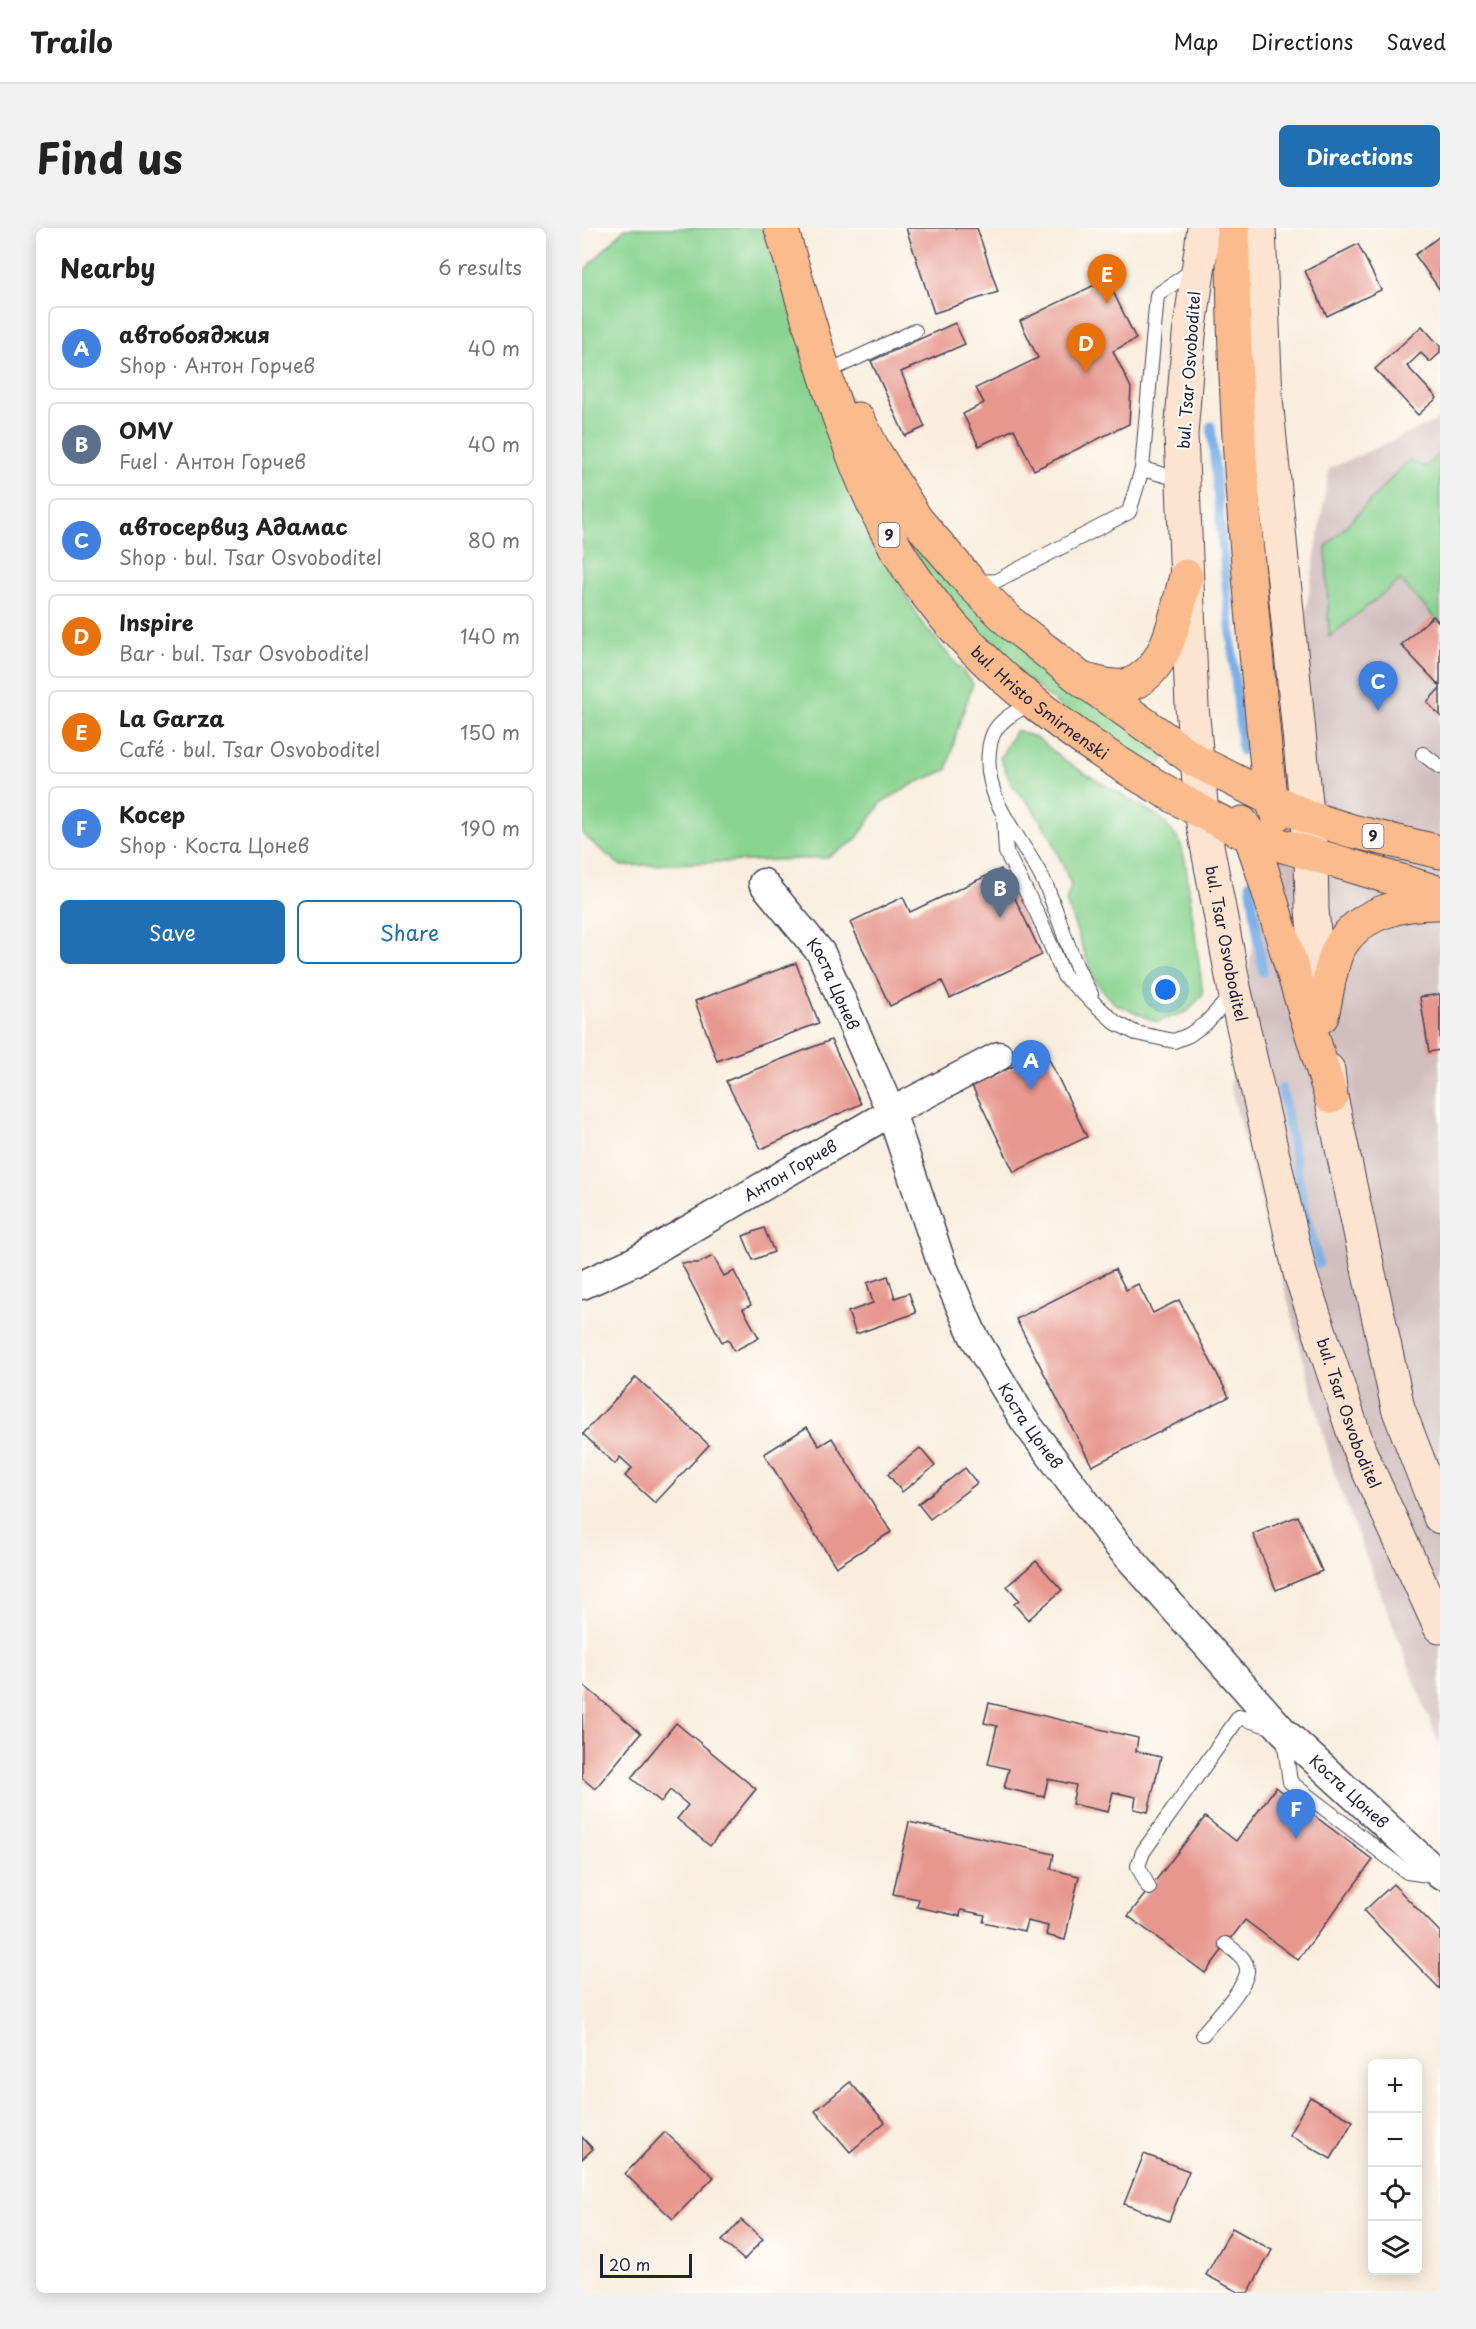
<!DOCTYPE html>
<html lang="en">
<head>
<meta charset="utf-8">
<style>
	:root { --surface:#fff; --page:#f2f2f2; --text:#222; --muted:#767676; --line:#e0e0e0; --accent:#1f6fb2 }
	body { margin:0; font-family:"Playpen Sans",sans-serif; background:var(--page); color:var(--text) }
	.controls { position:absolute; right:18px; bottom:18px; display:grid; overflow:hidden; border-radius:9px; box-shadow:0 3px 15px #0003 }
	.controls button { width:54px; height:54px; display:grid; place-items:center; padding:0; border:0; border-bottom:2px solid var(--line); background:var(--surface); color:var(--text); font:30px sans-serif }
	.scale { position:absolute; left:18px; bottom:15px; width:92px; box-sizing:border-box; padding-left:6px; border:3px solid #22223b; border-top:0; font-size:16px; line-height:21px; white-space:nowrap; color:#22223b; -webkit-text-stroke:4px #fdfcf7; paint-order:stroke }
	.you { position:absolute; left:584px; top:762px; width:21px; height:21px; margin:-15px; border:4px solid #fff; border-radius:50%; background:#1a73e8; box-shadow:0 0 0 9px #1a73e833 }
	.badge { display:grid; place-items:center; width:39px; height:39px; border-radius:50%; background:var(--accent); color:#fff; font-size:20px; font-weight:700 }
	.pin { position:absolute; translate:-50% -50px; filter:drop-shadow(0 2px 3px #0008) }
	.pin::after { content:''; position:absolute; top:32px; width:21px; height:18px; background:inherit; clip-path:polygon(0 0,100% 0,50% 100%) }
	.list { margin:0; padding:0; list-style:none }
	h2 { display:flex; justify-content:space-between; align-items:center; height:78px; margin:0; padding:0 24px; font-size:26px }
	h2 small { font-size:20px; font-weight:400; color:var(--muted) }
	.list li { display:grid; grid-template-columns:39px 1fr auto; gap:18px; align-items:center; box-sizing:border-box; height:84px; margin:0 12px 12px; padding:0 12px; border:2px solid var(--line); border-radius:9px }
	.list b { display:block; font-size:22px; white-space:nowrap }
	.list p { margin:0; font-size:20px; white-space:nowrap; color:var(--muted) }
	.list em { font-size:20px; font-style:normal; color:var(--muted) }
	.actions { display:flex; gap:12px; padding:18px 24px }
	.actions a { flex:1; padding:14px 0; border:2px solid var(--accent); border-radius:9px; text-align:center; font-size:21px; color:var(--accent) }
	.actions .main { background:var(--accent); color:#fff }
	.icon { flex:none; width:33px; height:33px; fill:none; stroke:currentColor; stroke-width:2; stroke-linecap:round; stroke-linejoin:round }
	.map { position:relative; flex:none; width:858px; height:2065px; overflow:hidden; border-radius:9px }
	header { display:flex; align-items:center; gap:36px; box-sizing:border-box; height:84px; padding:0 30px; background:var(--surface); border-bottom:2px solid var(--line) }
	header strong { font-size:28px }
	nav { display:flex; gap:33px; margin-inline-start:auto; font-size:21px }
	.intro { display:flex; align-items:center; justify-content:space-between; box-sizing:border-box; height:144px; padding:0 36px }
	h1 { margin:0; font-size:42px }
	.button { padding:15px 27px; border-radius:9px; background:var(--accent); color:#fff; font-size:21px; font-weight:700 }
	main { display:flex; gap:36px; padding:0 36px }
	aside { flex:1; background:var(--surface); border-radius:9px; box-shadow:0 3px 15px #0003 }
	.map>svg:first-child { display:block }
	.industrial { fill:#d1bfbf }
	.green { fill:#8ad491; stroke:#567b66; stroke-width:1.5 }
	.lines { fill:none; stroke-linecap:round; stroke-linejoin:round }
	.stream { stroke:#7bb0e9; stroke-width:9 }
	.building { fill:#e7978e }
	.service-casing { stroke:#424153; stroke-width:16 }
	.minor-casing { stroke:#424153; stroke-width:31 }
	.secondary-casing { stroke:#424153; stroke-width:35 }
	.primary-casing { stroke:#424153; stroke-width:35 }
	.service { stroke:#fff; stroke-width:14 }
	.minor { stroke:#fff; stroke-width:28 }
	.secondary { stroke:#fde4d1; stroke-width:33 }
	.primary { stroke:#fbbb8d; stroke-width:33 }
	.labels { text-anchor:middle; stroke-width:4.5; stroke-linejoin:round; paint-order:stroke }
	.shield { fill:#fdfcf7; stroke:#646373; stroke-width:1.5 }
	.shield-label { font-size:15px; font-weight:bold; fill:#22223b }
	.street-label { font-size:16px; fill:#22223b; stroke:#fdfcf7 }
</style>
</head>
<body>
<header>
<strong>Trailo</strong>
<nav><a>Map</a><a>Directions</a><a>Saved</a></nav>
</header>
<div class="intro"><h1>Find us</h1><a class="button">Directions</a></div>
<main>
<aside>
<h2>Nearby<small>6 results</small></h2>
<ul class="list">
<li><span class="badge" style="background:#3f7fe0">A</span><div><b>автобояджия</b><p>Shop · Антон Горчев</p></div><em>40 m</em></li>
<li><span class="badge" style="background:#5c6f8a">B</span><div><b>OMV</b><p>Fuel · Антон Горчев</p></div><em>40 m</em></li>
<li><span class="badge" style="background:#3f7fe0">C</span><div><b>автосервиз Адамас</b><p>Shop · bul. Tsar Osvoboditel</p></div><em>80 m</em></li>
<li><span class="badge" style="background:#e8710a">D</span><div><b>Inspire</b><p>Bar · bul. Tsar Osvoboditel</p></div><em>140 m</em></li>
<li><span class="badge" style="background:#e8710a">E</span><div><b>La Garza</b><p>Café · bul. Tsar Osvoboditel</p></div><em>150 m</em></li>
<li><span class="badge" style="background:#3f7fe0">F</span><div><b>Косер</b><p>Shop · Коста Цонев</p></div><em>190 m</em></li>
</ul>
<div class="actions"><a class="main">Save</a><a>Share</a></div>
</aside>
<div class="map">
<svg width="858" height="2065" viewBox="0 0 858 2065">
	<rect width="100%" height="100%" fill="#fdfcf7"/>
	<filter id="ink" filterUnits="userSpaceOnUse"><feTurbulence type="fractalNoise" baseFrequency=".0167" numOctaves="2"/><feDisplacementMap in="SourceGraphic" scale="12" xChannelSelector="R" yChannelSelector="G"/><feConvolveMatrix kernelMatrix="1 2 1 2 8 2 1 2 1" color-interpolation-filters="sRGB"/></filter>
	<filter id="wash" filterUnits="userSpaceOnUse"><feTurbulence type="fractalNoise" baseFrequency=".008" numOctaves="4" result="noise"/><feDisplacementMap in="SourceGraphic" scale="24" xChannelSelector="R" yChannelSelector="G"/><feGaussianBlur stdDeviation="1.35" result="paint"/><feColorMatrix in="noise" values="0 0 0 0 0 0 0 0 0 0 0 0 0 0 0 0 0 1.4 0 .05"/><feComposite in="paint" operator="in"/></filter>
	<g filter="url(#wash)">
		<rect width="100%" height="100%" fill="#f9eede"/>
		<polygon class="industrial" points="858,191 858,1519 752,1245 648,858 747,241"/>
		<g class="green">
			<polygon points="43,0 180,0 267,253 319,359 340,395 391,456 375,502 365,542 333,555 300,574 273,613 244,630 39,638 0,606 0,45"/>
			<polygon points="251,141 334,291 589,516 569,555 340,362"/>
			<polygon points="858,225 858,395 818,352 747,409 744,319 827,232 843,239"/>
			<polygon points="434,502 455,510 487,536 578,589 598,614 603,632 621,766 606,783 575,794 533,776 512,752 484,673 489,657 469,609 448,577 429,555 418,530"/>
		</g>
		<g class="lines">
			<g class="stream">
				<polyline points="629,198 660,523"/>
				<polyline points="668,655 681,744"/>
				<polyline points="700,860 721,974 737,1036"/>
			</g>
		</g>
		<g id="blocks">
			<g class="building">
				<polygon points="324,0 395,0 416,64 352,85"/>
				<polygon points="858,8 858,62 833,27"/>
				<polygon points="776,16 799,62 745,88 723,43"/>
				<polygon points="525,51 554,111 531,123 549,160 547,196 452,242 432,201 397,218 381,186 402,175 394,160 456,130 438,93"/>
				<polygon points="373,95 383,116 319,144 343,199 323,208 289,133"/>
				<polygon points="840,98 858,118 858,125 848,134 839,125 825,138 855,170 836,187 793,141"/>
				<polygon points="851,388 858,395 858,458 819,417"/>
				<polygon points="858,460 858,488 845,474"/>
				<polygon points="419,641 460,727 368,770 360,753 308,778 268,694 321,669 328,684"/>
				<polygon points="214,735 237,795 135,833 113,773"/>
				<polygon points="858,766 858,822 847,824 838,769"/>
				<polygon points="249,812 279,876 179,921 144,853"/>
				<polygon points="463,823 505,909 432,944 390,858"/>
				<polygon points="182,1000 192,1024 171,1032 161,1008"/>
				<polygon points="131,1028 142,1048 152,1043 169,1077 161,1081 177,1110 152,1123 146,1111 140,1114 99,1035 117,1035"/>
				<polygon points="533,1041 544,1062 556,1056 571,1085 597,1072 647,1169 510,1238 434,1091"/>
				<polygon points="306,1048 313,1070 327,1065 334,1085 274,1106 266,1084 291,1075 285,1055"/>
				<polygon points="54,1149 127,1217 73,1275 43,1248 50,1240 38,1229 33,1236 1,1206"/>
				<polygon points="225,1199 237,1218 250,1210 309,1304 254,1339 182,1226"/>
				<polygon points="338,1220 353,1238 320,1264 306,1246"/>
				<polygon points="383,1240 395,1255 348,1291 336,1276"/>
				<polygon points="716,1288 740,1343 694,1362 671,1306"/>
				<polygon points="454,1333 480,1362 446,1392 432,1376 437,1372 425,1358"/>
				<polygon points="0,1456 59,1505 13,1561 0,1550"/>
				<polygon points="407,1475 556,1510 554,1523 579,1529 566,1584 552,1581 554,1569 531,1564 526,1584 490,1576 494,1557 466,1551 462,1569 422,1560 427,1541 406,1536 415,1498 402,1495"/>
				<polygon points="94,1495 174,1561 128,1618 95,1591 106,1577 88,1562 79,1574 49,1550"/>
				<polygon points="694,1559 791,1632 716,1732 663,1692 623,1745 546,1688 623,1589 654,1613"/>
				<polygon points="327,1594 472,1626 469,1641 497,1648 483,1712 464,1707 466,1698 445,1693 442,1703 401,1694 403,1687 379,1682 378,1688 335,1679 337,1671 311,1666"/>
				<polygon points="811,1656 858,1704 858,1761 782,1683"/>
				<polygon points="268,1854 303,1894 268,1924 233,1883"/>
				<polygon points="728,1869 771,1893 749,1931 707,1907"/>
				<polygon points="83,1904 132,1949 91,1991 43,1946"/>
				<polygon points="0,1909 11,1921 0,1931"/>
				<polygon points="562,1926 607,1943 587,1993 542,1976"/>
				<polygon points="159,1992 181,2011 162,2032 140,2013"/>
				<polygon points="650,2000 690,2022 666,2065 658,2065 624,2047"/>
			</g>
		</g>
	</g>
	<g filter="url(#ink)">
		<use href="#blocks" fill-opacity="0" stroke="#424153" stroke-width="1.5"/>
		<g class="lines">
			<g class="service-casing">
				<g id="service">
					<polyline points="251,141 333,103"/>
					<polyline points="560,241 601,252"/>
					<polyline points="394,354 414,353 547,284 560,241 575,67 614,40"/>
					<path d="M451,474C441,480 429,485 420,494C412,501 408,512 407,523C401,578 444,612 465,660C480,696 488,732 509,766"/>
					<polyline points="841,526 858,539"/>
					<polyline points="422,589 424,624 455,685 482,748 534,795 554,805 592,813 607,807 624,795 652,765"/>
					<polyline points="567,1660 556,1638 561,1624 657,1489 701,1503 708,1554 825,1644 853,1648"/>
					<path d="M621,1806C631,1793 667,1757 665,1741C664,1729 652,1723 644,1716"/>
				</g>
			</g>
			<g class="minor-casing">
				<g id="minor">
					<path id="s1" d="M181,655L239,725L309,884L359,1034L391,1107L442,1192L534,1315L701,1503L858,1647"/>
					<path id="s2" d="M0,1057L51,1034L309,884L417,828"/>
				</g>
			</g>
			<g class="secondary-casing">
				<g id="secondary">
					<path id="s3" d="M622,0L607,107L599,206L610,479L621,596L653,764L718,1045L778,1224L858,1399"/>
					<polyline points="677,0 684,171 729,626 730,682 739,775"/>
					<polyline points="746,842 749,869 816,1180 858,1289"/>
				</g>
			</g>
			<g class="primary-casing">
				<g id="primary">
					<path id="s4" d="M199,0C230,100 257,211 305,304C364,417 473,499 581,562C609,578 635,594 665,606C687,615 710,620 733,627C774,639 816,652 858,665"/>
					<path d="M651,0C650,190 669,380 688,569L695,586"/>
					<polyline points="276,191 291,221 334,291 388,354 430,396 498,450 614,533 725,589 770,603 858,624"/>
					<path d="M503,452C517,455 535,462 549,456C588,440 594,384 604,348"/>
					<polyline points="660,595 668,607 680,642 749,869"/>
					<path d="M740,788C745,768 747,743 755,724C773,686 819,674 858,675"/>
				</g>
			</g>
			<use href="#service" class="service"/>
			<use href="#minor" class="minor"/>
			<use href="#secondary" class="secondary"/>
			<use href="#primary" class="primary"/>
		</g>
	</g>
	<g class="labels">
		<g class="shield">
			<rect x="296.5" y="295" width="21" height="24" rx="4.5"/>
			<rect x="780.5" y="596" width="21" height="24" rx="4.5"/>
		</g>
		<g class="shield-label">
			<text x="307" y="312">9</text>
			<text x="791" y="613">9</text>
		</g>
		<g class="street-label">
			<text transform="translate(607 142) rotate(-86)" y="6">bul. Tsar Osvoboditel</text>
			<text dy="6" stroke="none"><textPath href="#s4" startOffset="554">bul. Hristo Smirnenski</textPath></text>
			<text dy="6" stroke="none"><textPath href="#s3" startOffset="720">bul. Tsar Osvoboditel</textPath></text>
			<text dy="6" stroke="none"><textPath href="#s1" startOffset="124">Коста Цонев</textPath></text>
			<text dy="6" stroke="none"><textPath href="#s2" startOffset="238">Антон Горчев</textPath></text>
			<text dy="6" stroke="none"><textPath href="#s3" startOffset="1206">bul. Tsar Osvoboditel</textPath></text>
			<text dy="6" stroke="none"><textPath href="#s1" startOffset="610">Коста Цонев</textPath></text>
			<text dy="6" stroke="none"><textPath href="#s1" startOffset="1096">Коста Цонев</textPath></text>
		</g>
	</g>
</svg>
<div class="controls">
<button>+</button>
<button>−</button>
<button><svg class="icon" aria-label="locate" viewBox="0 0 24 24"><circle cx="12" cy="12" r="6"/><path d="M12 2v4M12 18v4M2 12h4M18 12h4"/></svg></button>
<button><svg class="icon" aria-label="layers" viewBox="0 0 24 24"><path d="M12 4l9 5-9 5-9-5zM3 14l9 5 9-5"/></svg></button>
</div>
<div class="scale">20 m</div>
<div class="you"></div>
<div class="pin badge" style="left:449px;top:862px;background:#3f7fe0">A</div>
<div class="pin badge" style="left:418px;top:690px;background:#5c6f8a">B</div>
<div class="pin badge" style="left:796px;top:483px;background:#3f7fe0">C</div>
<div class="pin badge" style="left:504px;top:145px;background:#e8710a">D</div>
<div class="pin badge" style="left:525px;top:76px;background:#e8710a">E</div>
<div class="pin badge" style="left:714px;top:1611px;background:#3f7fe0">F</div>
</div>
</main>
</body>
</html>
